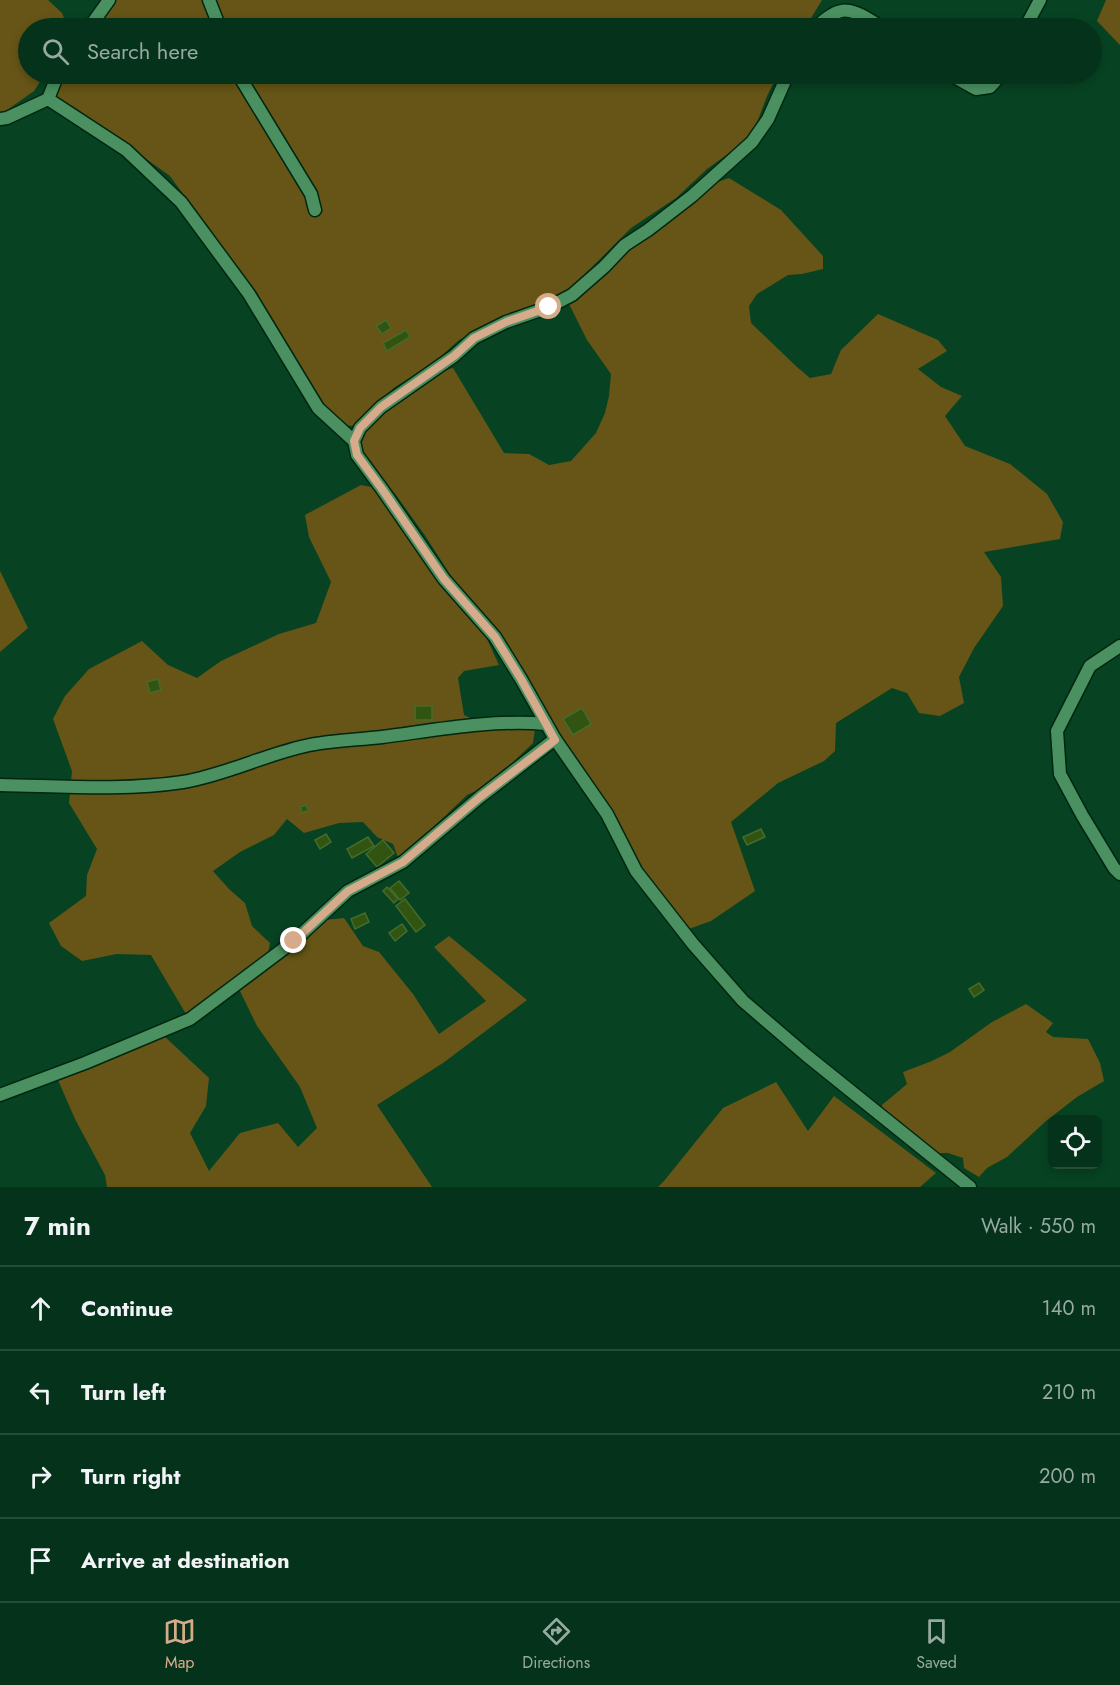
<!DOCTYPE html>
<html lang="en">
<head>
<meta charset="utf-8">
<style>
  :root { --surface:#05321a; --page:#133e27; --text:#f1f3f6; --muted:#97aaa2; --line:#264d39; --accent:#d6ab8b }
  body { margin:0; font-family:Jost,sans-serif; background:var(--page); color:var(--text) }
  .controls { position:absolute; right:18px; bottom:18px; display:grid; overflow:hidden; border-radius:9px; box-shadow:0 3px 9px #0003 }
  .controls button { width:54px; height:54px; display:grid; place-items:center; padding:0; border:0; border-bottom:2px solid var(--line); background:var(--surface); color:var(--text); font:30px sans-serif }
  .stop { position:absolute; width:18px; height:18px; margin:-14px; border:4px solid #d6ab8b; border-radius:50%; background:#fff }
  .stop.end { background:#d6ab8b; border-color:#fff; box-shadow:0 2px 6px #0008 }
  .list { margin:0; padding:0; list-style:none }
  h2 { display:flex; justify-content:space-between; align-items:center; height:78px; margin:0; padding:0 24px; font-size:26px }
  h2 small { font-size:20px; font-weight:400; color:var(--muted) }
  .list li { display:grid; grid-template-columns:39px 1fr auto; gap:18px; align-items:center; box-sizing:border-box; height:84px; padding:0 24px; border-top:2px solid var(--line) }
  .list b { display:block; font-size:22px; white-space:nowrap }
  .list em { font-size:20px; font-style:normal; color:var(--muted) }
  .icon { flex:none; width:33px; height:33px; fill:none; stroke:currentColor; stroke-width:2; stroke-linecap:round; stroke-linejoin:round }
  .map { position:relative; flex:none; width:1120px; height:1187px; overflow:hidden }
  .search { position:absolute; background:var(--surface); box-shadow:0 3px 9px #0003; left:18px; right:18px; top:18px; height:66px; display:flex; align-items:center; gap:15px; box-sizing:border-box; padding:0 21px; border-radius:33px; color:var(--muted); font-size:22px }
  .sheet { height:414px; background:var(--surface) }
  nav { display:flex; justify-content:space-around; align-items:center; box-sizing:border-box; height:84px; border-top:2px solid var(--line); background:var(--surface); font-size:16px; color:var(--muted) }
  nav a { display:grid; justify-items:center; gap:3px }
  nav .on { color:var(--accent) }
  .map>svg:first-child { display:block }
  .green { fill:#665516 }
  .building { fill:#315411; stroke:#476b2a; stroke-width:1.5 }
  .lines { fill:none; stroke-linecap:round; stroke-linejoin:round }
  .minor-casing { stroke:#002710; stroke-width:15 }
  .minor { stroke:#4a9061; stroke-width:12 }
  .route { stroke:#d6ab8b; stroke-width:8 }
</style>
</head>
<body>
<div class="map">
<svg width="1120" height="1187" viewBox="0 0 1120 1187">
  <rect width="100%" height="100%" fill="#074322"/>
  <!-- green -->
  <g class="green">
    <path d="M0,0H48L62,13L68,28H28V74H45L34,91L0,115Z"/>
    <path d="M113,0H822L805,28H92Z"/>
    <path d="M1106,0H1120V45L1097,21Z"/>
    <path d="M64,74H778L767,96L755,128L743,143L707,169L676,198L631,228L568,291L491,324L459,340L431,365L395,387L366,412L354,426L341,425L328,411L289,349L259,297L232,263L170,176L74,107L54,97Z"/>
    <path d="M729,178L781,210L823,256V269L802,274L788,275L757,294L749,306L751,323L797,367L810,378L831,374L841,350L878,314L938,340L947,351L918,369L941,387L962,396L945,416L965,446L1010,464L1047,494L1063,522L1060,539L984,552L1001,577L1003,606L974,648L959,677L964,703L940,716L919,713L907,693L892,688L836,723L835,751L824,761L778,783L731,822L755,891L711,921L686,930L670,905L637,867L633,851L618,822L586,777L464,596L424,534L396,495L366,459L359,442L365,429L387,407L432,374L453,368L504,453L529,454L549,465L571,461L596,433L605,413L609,396L611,374L587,340L569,304L616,261L628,247L712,184Z"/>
    <path d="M361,485L376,488L459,604L487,639L499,665L464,671L458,678L464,715L492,729L535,728L533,743L489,785L467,795L399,860L393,844L377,837L363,822L339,823L304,833L287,819L274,835L240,852L213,871L229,889L245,903L252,926L270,943L268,954L186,1014L151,955L117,954L82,961L61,946L49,923L86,896L87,875L97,849L69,803L72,771L53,719L65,696L89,669L142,641L168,665L197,678L221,661L279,634L316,623L331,582L309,537L305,515Z"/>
    <path d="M0,571L28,628L0,652Z"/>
    <path d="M344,918L363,946L379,952L413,994L439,1034L486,1001L434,947L449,936L527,1000L443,1063L377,1105L432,1187H107L105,1175L75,1119L58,1080L163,1035L209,1078L206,1106L190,1133L209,1171L240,1133L278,1123L298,1147L317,1128L300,1087L257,1026L238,987L325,920Z"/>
    <path d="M1026,1004L1053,1023L1046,1032L1053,1037L1088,1039L1100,1063L1104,1081L1077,1097L1046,1121L1007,1157L987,1168L979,1177L964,1168L963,1158L948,1153H933L882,1111V1105L907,1084L903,1072L932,1061L950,1052L992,1022Z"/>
    <path d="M776,1082L808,1131L834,1096L936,1173L920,1187H658L664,1181L723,1108Z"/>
  </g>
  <!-- building -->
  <g class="building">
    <path d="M386,320L391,328L382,334L376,326Z"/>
    <path d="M406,330L410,337L387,351L383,343Z"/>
    <path d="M158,679L161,690L150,693L147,682Z"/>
    <rect x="415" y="706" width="17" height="14"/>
    <path d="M582,708L591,724L573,735L563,719Z"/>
    <path d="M306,805L309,810L302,813L300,807Z"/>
    <path d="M761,829L765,837L747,845L743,837Z"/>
    <path d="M326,834L331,842L320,849L315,840Z"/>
    <path d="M368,837L374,846L352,858L347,849Z"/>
    <path d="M383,840L394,853L377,867L366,854Z"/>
    <path d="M399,881L409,893L400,900L390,888Z"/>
    <path d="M387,887L398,899L394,903L383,891Z"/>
    <path d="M405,899L425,925L416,932L396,906Z"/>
    <path d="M365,913L369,922L355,929L351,919Z"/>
    <path d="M402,924L407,931L395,941L389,933Z"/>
    <path d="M979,983L984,990L974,997L969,989Z"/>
  </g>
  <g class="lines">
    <!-- minor casing -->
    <g class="minor-casing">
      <g id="minor">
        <path d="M209,0L220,28"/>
        <path d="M89,28L109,0"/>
        <path d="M815,28C844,1 852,9 883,28"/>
        <path d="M1025,28L1040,0"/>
        <path d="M238,74L311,194L315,210"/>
        <path d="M788,74L768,119L752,142L692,196L648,230L625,245L604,267L572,295L549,307L506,322L474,338L454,356L381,407L360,428L354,441L357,455L382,489L444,579L495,637L521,679L555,739L607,814L636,871L693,944L743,1001L806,1055L970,1187"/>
        <path d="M949,74L976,89L990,87L1002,74"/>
        <path d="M48,99L126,150L181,202L249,294L318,408L354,441"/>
        <path d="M0,119L7,118L48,99L58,74"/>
        <path d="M1120,646L1090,666L1057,731L1060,774L1082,815L1114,868L1120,874"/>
        <path d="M0,785C60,786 123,791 183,782C225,775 264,755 305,746C330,740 357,740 382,737C436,730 492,719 546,724"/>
        <path d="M0,1095L85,1063L190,1019L294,941L348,891L403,862L480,797L555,739"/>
      </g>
    </g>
    <!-- minor -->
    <use href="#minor" class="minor"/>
  </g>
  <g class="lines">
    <!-- route -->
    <path class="route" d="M294,941L348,891L403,862L480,797L555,740L521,679L495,637L444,579L382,489L357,455L354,441L360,428L381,407L454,356L474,338L506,322L549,307"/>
  </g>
</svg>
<div class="controls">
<button><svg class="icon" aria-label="locate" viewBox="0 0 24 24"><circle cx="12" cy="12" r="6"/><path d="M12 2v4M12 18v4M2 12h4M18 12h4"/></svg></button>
</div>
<div class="stop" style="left:549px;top:307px"></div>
<div class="stop end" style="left:294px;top:941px"></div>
<div class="search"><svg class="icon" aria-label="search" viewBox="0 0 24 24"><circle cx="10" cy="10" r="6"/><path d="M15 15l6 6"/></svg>Search here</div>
</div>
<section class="sheet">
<h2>7 min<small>Walk · 550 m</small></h2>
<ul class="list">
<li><svg class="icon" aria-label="ahead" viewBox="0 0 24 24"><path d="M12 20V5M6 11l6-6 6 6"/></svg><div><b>Continue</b></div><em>140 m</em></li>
<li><svg class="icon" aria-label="left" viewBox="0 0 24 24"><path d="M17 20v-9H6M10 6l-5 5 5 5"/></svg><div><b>Turn left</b></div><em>210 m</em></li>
<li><svg class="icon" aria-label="right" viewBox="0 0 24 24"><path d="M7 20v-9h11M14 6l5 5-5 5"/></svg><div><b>Turn right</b></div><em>200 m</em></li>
<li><svg class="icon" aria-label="arrive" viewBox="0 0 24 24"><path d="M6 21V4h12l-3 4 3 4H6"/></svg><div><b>Arrive at destination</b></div></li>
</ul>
</section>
<nav>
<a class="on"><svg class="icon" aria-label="map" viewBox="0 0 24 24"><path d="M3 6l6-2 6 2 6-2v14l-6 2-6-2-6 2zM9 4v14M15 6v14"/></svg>Map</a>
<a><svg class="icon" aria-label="directions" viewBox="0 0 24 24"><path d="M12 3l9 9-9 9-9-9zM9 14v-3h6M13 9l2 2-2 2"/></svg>Directions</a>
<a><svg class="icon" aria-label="saved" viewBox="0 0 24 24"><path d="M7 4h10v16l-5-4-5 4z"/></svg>Saved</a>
</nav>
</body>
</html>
